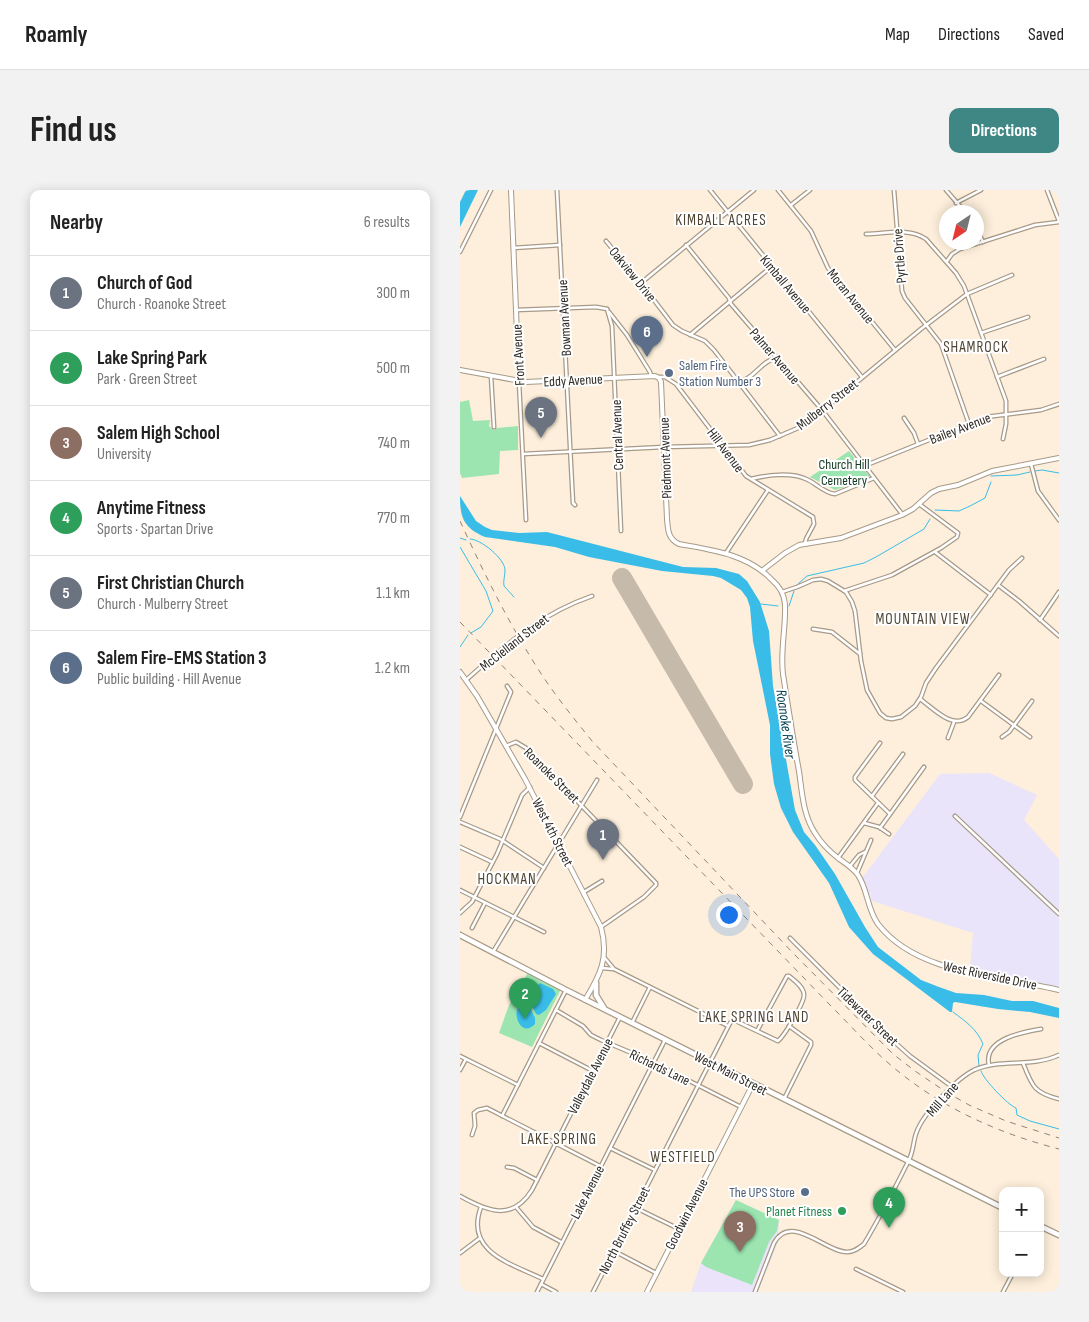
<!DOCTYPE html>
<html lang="en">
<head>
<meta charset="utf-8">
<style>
  :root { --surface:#fff; --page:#f2f2f2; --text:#222; --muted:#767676; --line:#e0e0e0; --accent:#3f8785 }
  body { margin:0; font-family:"Sofia Sans Condensed",sans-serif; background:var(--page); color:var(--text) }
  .controls { position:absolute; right:15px; bottom:15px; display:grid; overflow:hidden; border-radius:10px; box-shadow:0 2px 12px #0003 }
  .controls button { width:45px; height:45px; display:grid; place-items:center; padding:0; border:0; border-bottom:1px solid var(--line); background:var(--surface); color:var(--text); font:25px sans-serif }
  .compass { position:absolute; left:479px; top:15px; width:45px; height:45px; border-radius:50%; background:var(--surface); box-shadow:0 2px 12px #0003; rotate:215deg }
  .you { position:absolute; left:268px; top:724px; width:18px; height:18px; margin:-12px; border:4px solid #fff; border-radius:50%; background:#1a73e8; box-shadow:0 0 0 8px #1a73e833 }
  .badge { display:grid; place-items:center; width:32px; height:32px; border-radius:50%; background:var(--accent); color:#fff; font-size:16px; font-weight:700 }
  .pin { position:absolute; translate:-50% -41px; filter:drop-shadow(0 1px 2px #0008) }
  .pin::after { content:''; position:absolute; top:26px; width:18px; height:15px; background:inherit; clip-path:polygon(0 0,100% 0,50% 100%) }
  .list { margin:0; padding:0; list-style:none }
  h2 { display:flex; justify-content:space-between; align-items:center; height:65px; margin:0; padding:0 20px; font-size:21px }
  h2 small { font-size:16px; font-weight:400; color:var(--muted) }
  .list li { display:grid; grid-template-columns:32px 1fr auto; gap:15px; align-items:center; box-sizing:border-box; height:75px; padding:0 20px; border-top:1px solid var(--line) }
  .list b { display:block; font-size:19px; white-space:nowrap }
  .list p { margin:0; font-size:16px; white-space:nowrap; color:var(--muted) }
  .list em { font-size:16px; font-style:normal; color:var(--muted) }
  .map { position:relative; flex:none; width:599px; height:1102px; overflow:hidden; border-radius:10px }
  header { display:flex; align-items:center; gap:30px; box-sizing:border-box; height:70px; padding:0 25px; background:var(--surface); border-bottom:1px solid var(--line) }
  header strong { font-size:24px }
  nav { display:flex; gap:28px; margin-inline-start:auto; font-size:18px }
  .intro { display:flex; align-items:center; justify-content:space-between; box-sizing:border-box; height:120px; padding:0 30px }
  h1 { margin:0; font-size:35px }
  .button { padding:12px 22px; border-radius:10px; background:var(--accent); color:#fff; font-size:18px; font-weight:700 }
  main { display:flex; gap:30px; padding:0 30px }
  aside { flex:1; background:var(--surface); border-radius:10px; box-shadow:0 2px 12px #0003 }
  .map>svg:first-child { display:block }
  .industrial { fill:#e9e4fa }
  .education { fill:#eae3f9 }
  .green { fill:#9ce5b1 }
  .water { fill:#39bde8 }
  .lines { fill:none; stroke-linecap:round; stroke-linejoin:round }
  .stream { stroke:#39bde8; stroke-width:1 }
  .runway { stroke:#c6baaa; stroke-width:20 }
  .street-casing { stroke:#a79a88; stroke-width:5 }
  .secondary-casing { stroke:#a79a88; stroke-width:6 }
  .primary-casing { stroke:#a79a88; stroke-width:7 }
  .street { stroke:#fff; stroke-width:2.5 }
  .secondary { stroke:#fff; stroke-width:4 }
  .primary { stroke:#fff; stroke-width:4.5 }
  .rail { stroke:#8e8578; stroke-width:1; stroke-dasharray:6 6; stroke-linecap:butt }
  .service-dot { fill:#5c6f8a; stroke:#fff; stroke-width:2 }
  .leisure-dot { fill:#2e9e5b; stroke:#fff; stroke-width:2 }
  .labels { text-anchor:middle; stroke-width:4; stroke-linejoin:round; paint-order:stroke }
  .street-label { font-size:14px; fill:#2e2922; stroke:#fff }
  .service-label { font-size:14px; fill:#4e5e75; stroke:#fff; text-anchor:start }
  .park-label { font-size:14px; fill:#143a22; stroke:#fff }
  .leisure-label { font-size:14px; fill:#27864d; stroke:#fff; text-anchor:end }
  .neighbourhood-label { font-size:15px; letter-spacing:1px; fill:#4f4433; stroke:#fff }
  .water-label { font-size:15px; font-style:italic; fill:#033e50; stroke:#fff }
</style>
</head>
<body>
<header>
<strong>Roamly</strong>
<nav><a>Map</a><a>Directions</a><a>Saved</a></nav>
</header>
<div class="intro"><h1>Find us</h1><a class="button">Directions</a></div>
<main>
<aside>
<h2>Nearby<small>6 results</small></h2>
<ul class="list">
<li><span class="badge" style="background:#6b7280">1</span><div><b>Church of God</b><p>Church · Roanoke Street</p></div><em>300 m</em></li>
<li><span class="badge" style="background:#2e9e5b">2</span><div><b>Lake Spring Park</b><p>Park · Green Street</p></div><em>500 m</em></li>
<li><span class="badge" style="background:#8d6e63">3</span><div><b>Salem High School</b><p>University</p></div><em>740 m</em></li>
<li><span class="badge" style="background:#2e9e5b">4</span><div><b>Anytime Fitness</b><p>Sports · Spartan Drive</p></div><em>770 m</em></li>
<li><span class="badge" style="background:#6b7280">5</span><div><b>First Christian Church</b><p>Church · Mulberry Street</p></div><em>1.1 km</em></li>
<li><span class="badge" style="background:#5c6f8a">6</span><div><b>Salem Fire-EMS Station 3</b><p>Public building · Hill Avenue</p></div><em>1.2 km</em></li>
</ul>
</aside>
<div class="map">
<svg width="599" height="1102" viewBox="0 0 599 1102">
  <rect width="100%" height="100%" fill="#fdefdb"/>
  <!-- industrial -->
  <path class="industrial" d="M529,583L577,605L564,630L599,669V797L510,779L513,743L412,711L403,687L480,584Z"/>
  <!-- education -->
  <path class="education" d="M276,1010L319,1030L318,1052L298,1102H231L241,1073Z"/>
  <!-- green -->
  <g class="green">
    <path d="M9,210L13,231L30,230L29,236L34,240L37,238L58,236V260L40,261L39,284L2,288L0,283V212Z"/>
    <path d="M389,261L410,287L409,289L375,300L350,287Z"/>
    <path d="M68,782L101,799L72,857L39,843L49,815L59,800Z"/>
    <path d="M276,1010L319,1030L317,1041L309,1052L292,1095L246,1077L241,1073Z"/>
  </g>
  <!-- water -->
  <g class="water">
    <path d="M6,0H18L0,37V12Z"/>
    <path d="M0,306L16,331L25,337L32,340L59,343L87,342L223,377L256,378L279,384L287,391L300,412L309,441L313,496L335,620L344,642L355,655L375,684L405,737L418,757L461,790L479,797L496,803L524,805L552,811H573L599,818V828L570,822L538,819L495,812L493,813L492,822H490L413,764L389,737L369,693L333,642L321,618L314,594L310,564V535L293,451L290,417L287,408L281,400L261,388L253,386L202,381L129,367L95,357L25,347C4,338 0,328 0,306Z"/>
    <path d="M80,793L93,799L96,804L86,820L79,825L76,824L70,811L78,795Z"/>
    <path d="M63,816L70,818L75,828V834C64,846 54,831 57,819Z"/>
  </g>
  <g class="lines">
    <!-- stream -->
    <g class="stream">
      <path d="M575,281L582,280L599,283"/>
      <path d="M531,286L557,285L570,282"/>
      <path d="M475,320L499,321L510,316L525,308L531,292"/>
      <path d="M0,348L6,350"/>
      <path d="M10,349C21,349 45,369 45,380C45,386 43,391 44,396L54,407"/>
      <path d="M0,357L26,401L33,421L21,437L11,443"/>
      <path d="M338,394L347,386L404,373L416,367L464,339L470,329"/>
      <path d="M301,414L318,416"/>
      <path d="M329,416L334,401"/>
      <path d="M0,457L8,445"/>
      <path d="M493,822C505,831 517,839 523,854L518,865L519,876"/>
      <path d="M521,881C523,889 548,915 556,918L557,925L570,931L599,939"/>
    </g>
    <!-- runway -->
    <path class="runway" d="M162,388L283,594"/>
    <!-- street casing -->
    <g class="street-casing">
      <g id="street">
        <path d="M97,0L111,275L113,313L115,315"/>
        <path d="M250,0L402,187"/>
        <path d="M318,0L351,41L368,78L435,160"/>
        <path d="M434,0L442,101L445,108L481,154L509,234"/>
        <path d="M486,0L505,22"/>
        <path d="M587,0L599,31"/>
        <path d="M496,13L521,0"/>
        <path d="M331,15L350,0"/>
        <path d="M516,37L523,52"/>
        <path d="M406,44C425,44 449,37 466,49L496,83L504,96L546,211V234L543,249"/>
        <path d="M146,51L181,93L213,135L222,141L245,151L254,160L320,246"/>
        <path d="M226,55L269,108L271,114L362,220L442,324"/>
        <path d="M53,58L100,55"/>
        <path d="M0,62L31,0"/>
        <path d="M487,71L492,64L500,59L575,35L599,32"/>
        <path d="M181,93L294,0"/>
        <path d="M147,119L152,136L161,341"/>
        <path d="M56,120L136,117L147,119"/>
        <path d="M149,122L167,145L190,182L191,186"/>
        <path d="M521,143L568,127"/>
        <path d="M230,145L311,77"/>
        <path d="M31,186L34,237"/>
        <path d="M199,187H205L216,194L286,286L353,327L354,334L346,349L345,353"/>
        <path d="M537,187L584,169"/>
        <path d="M59,192L66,330"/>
        <path d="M279,192C294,189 301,171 316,168"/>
        <path d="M444,228L454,243L458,254"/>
        <path d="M63,264L204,257L289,255L310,250L345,235L461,139L507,104L552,85"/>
        <path d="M571,274L578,301L599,330"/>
        <path d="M404,276L526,227L581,220L599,214"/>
        <path d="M291,289C307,285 331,282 346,289C356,293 364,303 375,304L414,288"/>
        <path d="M475,362L531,405"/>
        <path d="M266,363L308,300"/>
        <path d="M538,395L559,411L599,446"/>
        <path d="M384,401L432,385L481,358L497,347L498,343L459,314"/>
        <path d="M322,402L337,397L353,390L361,389L368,391L386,402L392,412L395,421L401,471L407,500L420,523L426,528L432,529L441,527L455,516L461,507L466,493L476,478L549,380L562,368"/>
        <path d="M580,430L599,402"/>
        <path d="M353,439L372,442L400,464"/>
        <path d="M6,490C47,454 80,424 132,406"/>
        <path d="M460,509C473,518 492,540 508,527L539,485"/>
        <path d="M521,511L570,547"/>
        <path d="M542,547L549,542L572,511"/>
        <path d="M488,548L494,532"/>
        <path d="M420,553L395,587V590L430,624"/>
        <path d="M46,556L56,552L66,558L196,693V695L184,707L141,737"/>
        <path d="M412,606L443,564"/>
        <path d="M495,626L599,724"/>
        <path d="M0,627L51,502L47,496"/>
        <path d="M0,632L40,649L84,678"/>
        <path d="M404,633L419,637L429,644"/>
        <path d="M420,638L464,577"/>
        <path d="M0,657L32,672"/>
        <path d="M378,668L418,613"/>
        <path d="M390,676L399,665L405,662"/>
        <path d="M397,683L411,650"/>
        <path d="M0,700L84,742"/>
        <path d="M124,702L142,691"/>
        <path d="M0,723L12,712L37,664L62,605L70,597"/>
        <path d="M12,738L25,713"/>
        <path d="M330,748L430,848L450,866L491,896"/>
        <path d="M33,762L137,590"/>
        <path d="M144,767L154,779L268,836"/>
        <path d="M142,778L153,779"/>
        <path d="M96,820L123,836L131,845L141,850L186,869L281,917"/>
        <path d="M172,833L190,797"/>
        <path d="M79,853L133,881"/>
        <path d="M0,866L58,895"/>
        <path d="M563,873C572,896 574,903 599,909"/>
        <path d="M529,875C523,849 563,842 581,839"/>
        <path d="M0,880L6,869"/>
        <path d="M324,909L351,855V852L329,836"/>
        <path d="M42,926L106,800"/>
        <path d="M12,945L15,936L14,923L18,920L27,918L140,976"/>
        <path d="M150,958L195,980"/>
        <path d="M47,977L54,978L77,990"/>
        <path d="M0,1006C27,1021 52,1032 72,1000L160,827"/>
        <path d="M21,1017C4,1062 52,1074 83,1089"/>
        <path d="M56,1017L73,1037L101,1052"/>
        <path d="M176,1018L219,1039"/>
        <path d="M154,1061L196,1083"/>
        <path d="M0,1063L20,1048"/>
        <path d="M396,1079L443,1102"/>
        <path d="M81,1094L96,1102"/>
        <path d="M77,1102L205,850"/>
        <path d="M133,1102L270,833L272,831H276L297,841L327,786H329C334,790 344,797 344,805C344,813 325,845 318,851L297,841"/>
        <path d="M295,1102L314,1053C331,1022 365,1062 387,1062C394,1062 399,1058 404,1054C420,1027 435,998 449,970C454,960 453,950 457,941C464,923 496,889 514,880C541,868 571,878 599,865"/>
        <path d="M543,1102L553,1083"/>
      </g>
    </g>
    <!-- secondary casing -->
    <g class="secondary-casing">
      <g id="secondary">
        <path d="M51,0L59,192"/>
        <path d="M0,180L66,192L195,186L199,188L201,192L207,329C208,340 208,349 219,354C252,360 287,364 311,389C319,396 324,403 325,415C326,438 320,461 323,484C328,516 333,549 339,581C342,602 343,625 355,643C361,653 369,661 378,668C385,673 393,678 398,685C408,700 407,719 418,734C457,785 542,786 599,800"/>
        <path d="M303,380L325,363L339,355L381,348L442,325L453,319L471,303L479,299L498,295L532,281L599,268"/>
        <path d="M0,482L17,506L65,589L141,737C149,767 141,784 125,810"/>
        <path d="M187,1102L293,894"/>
      </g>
    </g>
    <!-- primary casing -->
    <g class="primary-casing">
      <g id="primary">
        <path d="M0,745L106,800L543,1018"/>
        <path d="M136,793V805L144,818"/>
        <path d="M580,1036L599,1045"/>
      </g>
    </g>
    <!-- street -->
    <use href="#street" class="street"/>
    <!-- secondary -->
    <use href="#secondary" class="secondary"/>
    <!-- primary -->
    <use href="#primary" class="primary"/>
    <!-- rail -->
    <g class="rail">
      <path d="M0,331C22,379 45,426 73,471C90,499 111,525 132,551L334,764L433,864L455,881L486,902L509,915L546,931L599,948"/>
      <path d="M0,432L371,816C393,838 414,862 439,882C486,920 541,944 599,959"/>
    </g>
  </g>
  <!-- markers -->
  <g class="service-dot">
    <circle cx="209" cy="183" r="5"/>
    <circle cx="345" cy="1002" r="5"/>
  </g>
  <circle class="leisure-dot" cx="382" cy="1021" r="5"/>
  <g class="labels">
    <!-- street labels -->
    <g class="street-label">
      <text transform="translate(439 66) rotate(-94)" y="5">Pyrtle Drive</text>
      <text transform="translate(173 84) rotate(51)" y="5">Oakview Drive</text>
      <text transform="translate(326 94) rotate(50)" y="5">Kimball Avenue</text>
      <text transform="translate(391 106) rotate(51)" y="5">Moran Avenue</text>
      <text transform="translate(104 128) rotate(-93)" y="5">Bowman Avenue</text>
      <text transform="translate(58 165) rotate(-93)" y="5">Front Avenue</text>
      <text transform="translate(315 166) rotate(49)" y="5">Palmer Avenue</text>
      <text transform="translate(113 190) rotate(-3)" y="5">Eddy Avenue</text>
      <text transform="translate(367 214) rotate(-38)" y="5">Mulberry Street</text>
      <text transform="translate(500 238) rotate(-21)" y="5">Bailey Avenue</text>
      <text transform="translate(157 245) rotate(-92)" y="5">Central Avenue</text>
      <text transform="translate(266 260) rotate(53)" y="5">Hill Avenue</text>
      <text transform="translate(205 268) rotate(-92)" y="5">Piedmont Avenue</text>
      <text transform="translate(54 452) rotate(-38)" y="5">McClelland Street</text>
      <text transform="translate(92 585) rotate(45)" y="5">Roanoke Street</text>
      <text transform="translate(93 642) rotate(63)" y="5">West 4th Street</text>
      <text transform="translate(530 785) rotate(12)" y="5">West Riverside Drive</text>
      <text transform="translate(408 826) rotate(44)" y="5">Tidewater Street</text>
      <text transform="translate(200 877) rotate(26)" y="5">Richards Lane</text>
      <text transform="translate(271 883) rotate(27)" y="5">West Main Street</text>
      <text transform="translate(130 886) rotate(-63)" y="5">Valleydale Avenue</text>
      <text transform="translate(482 909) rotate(-49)" y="5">Mill Lane</text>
      <text transform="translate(127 1002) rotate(-63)" y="5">Lake Avenue</text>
      <text transform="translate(226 1024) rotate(-63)" y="5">Goodwin Avenue</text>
      <text transform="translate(164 1040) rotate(-63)" y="5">North Bruffey Street</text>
    </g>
    <!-- service labels -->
    <g class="service-label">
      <text x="219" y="180">Salem Fire<tspan x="219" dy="16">Station Number 3</tspan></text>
      <text x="335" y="1007" text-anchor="end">The UPS Store</text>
    </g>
    <!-- park labels -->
    <g class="park-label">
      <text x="384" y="279">Church Hill<tspan x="384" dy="16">Cemetery</tspan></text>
    </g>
    <!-- leisure labels -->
    <g class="leisure-label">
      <text x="372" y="1026">Planet Fitness</text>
    </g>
    <!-- neighbourhood labels -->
    <g class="neighbourhood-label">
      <text x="261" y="35">KIMBALL ACRES</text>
      <text x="516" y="162">SHAMROCK</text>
      <text x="463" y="434">MOUNTAIN VIEW</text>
      <text x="47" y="694">HOCKMAN</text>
      <text x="294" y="832">LAKE SPRING LAND</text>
      <text x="99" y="954">LAKE SPRING</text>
      <text x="223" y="972">WESTFIELD</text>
    </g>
    <!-- water labels -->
    <g class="water-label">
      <text transform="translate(326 534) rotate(82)" y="5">Roanoke River</text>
    </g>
  </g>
</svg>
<div class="controls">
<button>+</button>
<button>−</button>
</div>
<svg class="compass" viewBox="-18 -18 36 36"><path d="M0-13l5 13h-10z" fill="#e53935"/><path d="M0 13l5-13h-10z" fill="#767676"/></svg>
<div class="you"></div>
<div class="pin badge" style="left:143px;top:670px;background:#6b7280">1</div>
<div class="pin badge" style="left:65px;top:829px;background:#2e9e5b">2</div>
<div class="pin badge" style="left:280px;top:1062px;background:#8d6e63">3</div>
<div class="pin badge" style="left:429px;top:1038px;background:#2e9e5b">4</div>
<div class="pin badge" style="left:81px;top:248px;background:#6b7280">5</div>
<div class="pin badge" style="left:187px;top:167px;background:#5c6f8a">6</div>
</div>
</main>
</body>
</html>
